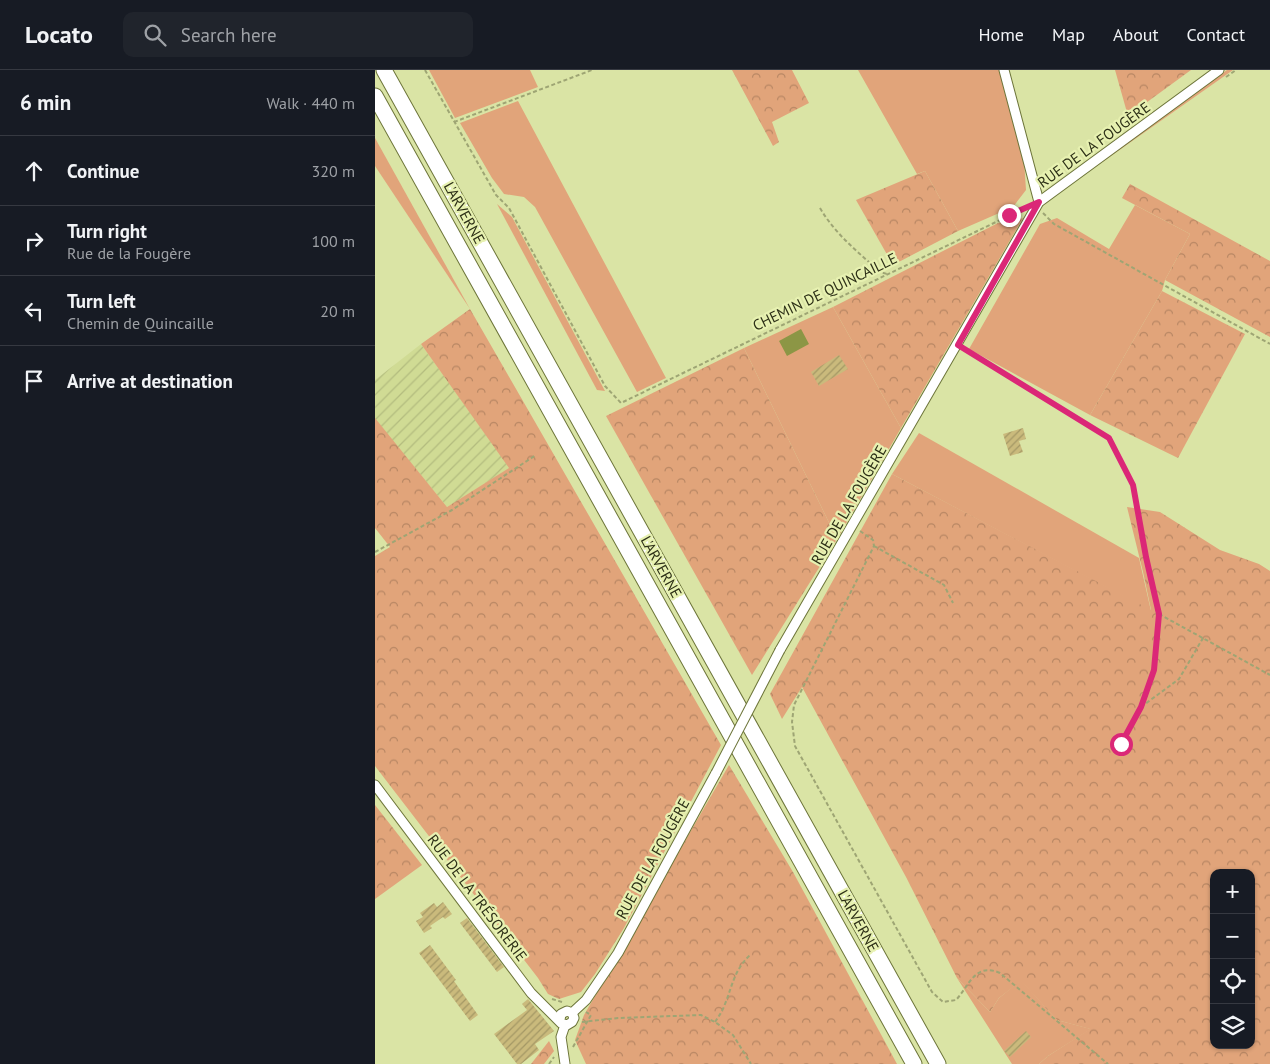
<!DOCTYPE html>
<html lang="en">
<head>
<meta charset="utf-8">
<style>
  :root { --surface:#171b24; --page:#20242c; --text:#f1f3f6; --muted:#9ea1a6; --line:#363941 }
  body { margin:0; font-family:"PT Sans",sans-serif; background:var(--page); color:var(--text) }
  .controls { position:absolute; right:15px; bottom:15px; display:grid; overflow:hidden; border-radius:10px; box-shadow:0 1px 4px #0004 }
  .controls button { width:45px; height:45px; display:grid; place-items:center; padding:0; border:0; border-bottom:1px solid var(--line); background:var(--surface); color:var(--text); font:25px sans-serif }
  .stop { position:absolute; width:15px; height:15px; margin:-11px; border:4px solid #db2777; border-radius:50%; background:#fff }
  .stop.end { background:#db2777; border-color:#fff; box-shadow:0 1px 5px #0008 }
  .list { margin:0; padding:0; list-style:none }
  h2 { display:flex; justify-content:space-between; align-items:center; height:65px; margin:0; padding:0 20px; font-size:21px }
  h2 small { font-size:16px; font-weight:400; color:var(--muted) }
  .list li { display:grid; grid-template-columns:32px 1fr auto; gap:15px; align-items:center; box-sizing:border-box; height:70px; padding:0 20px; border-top:1px solid var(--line) }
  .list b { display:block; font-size:19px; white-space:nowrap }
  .list p { margin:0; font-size:16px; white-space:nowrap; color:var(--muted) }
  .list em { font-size:16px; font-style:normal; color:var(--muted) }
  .icon { flex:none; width:28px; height:28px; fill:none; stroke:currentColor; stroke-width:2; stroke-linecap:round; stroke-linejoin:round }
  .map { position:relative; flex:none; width:895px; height:994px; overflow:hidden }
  header { display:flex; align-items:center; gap:30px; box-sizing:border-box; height:70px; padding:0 25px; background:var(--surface); border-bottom:1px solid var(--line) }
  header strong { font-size:24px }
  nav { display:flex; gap:28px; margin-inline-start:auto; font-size:18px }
  .search { width:350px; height:45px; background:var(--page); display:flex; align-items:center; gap:12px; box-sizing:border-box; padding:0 18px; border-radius:10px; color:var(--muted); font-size:19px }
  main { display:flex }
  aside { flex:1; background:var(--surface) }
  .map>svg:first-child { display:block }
  .industrial { fill:url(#industrial-furrows) }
  .grass { fill:#e1a47a }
  .forest { fill:url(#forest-crowns); fill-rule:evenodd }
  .water { fill:#8c9645 }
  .building { fill:url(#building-hatch) }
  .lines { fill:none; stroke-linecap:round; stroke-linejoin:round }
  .street-casing { stroke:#6d753a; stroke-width:11 }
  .highway-casing { stroke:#6d753a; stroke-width:17 }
  .path { stroke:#9ea574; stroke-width:2; stroke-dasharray:4 2.5; stroke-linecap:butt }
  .street { stroke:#fff; stroke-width:9 }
  .highway { stroke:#fff; stroke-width:15 }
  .street-bridge-casing { stroke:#6d753a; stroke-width:11; stroke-linecap:butt }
  .street-bridge { stroke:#fff; stroke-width:9 }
  .route { stroke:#db2777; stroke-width:6 }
  .labels { text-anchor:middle; stroke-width:4.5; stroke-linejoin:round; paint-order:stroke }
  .street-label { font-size:15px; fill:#2d3017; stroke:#e7f1b1 }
</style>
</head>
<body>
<header>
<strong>Locato</strong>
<div class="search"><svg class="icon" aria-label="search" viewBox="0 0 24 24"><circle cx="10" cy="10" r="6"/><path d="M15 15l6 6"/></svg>Search here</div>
<nav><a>Home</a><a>Map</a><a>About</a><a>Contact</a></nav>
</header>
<main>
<aside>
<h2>6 min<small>Walk · 440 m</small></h2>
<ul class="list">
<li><svg class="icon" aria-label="ahead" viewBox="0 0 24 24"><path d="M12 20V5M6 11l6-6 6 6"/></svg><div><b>Continue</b></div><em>320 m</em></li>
<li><svg class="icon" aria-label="right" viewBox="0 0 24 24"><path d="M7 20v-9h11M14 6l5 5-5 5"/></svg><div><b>Turn right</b><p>Rue de la Fougère</p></div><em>100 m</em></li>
<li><svg class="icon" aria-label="left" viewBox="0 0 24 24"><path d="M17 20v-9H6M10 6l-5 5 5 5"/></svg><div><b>Turn left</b><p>Chemin de Quincaille</p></div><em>20 m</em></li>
<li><svg class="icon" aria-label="arrive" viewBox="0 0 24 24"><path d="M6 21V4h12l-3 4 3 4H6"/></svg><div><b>Arrive at destination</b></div></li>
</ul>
</aside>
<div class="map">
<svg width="895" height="994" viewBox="0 0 895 994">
  <defs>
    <pattern id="industrial-furrows" width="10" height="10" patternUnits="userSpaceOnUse" patternTransform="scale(1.25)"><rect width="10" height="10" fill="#d0db94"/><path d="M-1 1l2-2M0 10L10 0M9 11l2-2" fill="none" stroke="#b3bc7f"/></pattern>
    <pattern id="forest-crowns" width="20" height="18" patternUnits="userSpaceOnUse" patternTransform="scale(1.25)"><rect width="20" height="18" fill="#e1a47a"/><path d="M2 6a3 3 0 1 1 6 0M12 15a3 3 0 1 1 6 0" fill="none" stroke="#b78663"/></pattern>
    <pattern id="building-hatch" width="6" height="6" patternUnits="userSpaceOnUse" patternTransform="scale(1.25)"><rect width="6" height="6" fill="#caba7c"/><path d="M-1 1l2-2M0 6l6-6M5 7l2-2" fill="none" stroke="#a49865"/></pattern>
  </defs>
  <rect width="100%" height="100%" fill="#dae4a5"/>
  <!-- industrial -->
  <path class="industrial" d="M46,274L135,398L72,437L0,349V310Z"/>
  <!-- grass -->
  <g class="grass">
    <path d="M54,0H155L163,17L80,48Z"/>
    <path d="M483,0H625L649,90L651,120L638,137L583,161L550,101L542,104Z"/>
    <path d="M852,0H858L689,119L841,8Z"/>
    <path d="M143,31L291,308L262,322L160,137L149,127L129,124L117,108L85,53Z"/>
    <path d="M0,68L95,239L0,96Z"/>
    <path d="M122,134L137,147L230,321L222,320Z"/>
    <path d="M760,135L815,164L790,210L787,221L715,345L594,279L665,154L682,148L734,179Z"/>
    <path d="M458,237L526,358L462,469L369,278Z"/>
    <path d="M544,363L764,488L776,541L517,404Z"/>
    <path d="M582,908L615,942L624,928L646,910L682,950L716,959L673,986L664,994H637Z"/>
  </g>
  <!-- forest -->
  <g class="forest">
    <path d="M357,0H417L434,33L397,52L404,72L398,76Z"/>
    <path d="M740,0H816L753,46Z"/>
    <path d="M550,101L583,161L518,195L481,130Z"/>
    <path d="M755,114L895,191V267L790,210L815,164L747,128Z"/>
    <path d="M648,148L526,358L458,237L623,153Z"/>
    <path d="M787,221L870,264L803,388L715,345Z"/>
    <path d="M95,239L346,675L249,858L220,904L206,922L184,929L173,924L163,908L0,696V486L15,477L0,458V348L72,437L134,398L46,274Z"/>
    <path d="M369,278L462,469L377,605L231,346Z"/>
    <path d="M517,404L776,540L768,502L752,437L785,442L845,480L884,494L895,501V994H664L673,986L715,959L682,950L646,911L624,928L615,942L582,908L531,807L427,617L407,649L395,624ZM839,803H876V975H839Z"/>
    <path d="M354,695L418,802L522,994H211L200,970L209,945Z"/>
    <path d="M0,735L47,795L0,829Z"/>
    <path d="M174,971L179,981L169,994H156Z"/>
  </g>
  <!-- water -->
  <path class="water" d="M426,259L434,274L412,286L404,271Z"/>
  <!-- building -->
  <g class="building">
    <path d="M464,285L473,299L444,316L436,302Z"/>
    <path d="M648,358L651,369L644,371L648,382L635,386L628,364Z"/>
    <path d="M68,832L77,844L70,849L68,847L55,856L57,858L49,863L41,851L48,847L45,843L59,833L62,837Z"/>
    <path d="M92,848L129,897L122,902L85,853Z"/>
    <path d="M55,875L81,910L79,911L103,945L95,951L44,883Z"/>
    <path d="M153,929L179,961L160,974L164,980L146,994H142L119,964L152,940L147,934Z"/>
    <path d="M651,961L656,967L635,987L629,981Z"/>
  </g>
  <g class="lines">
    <!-- street casing -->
    <g class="street-casing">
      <g id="street">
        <path d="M629,0L664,132"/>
        <path d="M405,580L664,132L844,0"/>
        <path d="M0,715L156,923L186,953L192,955L197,952L199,948L197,943L192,941L186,944L185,950L186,953"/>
        <path d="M197,943L211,930L243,883L341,703"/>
        <path d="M190,955L186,967L190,994"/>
      </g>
    </g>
    <!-- highway casing -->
    <g class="highway-casing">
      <g id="highway">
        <path d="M9,0L563,994"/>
        <path d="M0,26L539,994"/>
      </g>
    </g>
    <!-- path -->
    <g class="path">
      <path d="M50,0L121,125L134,138L230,316L246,333L650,138"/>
      <path d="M851,7L861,0"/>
      <path d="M79,52L217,0"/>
      <path d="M445,138C460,164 483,182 505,202L512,204"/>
      <path d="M668,143L679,154L895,274"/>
      <path d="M589,278L734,368L758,415L771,487L784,544L779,599L766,637L746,674"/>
      <path d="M485,461L498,470L499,476L419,635L417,652L420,676L557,922L568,932L581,930C594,916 600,892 625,903L733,994"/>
      <path d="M499,476L569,515L578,533"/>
      <path d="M0,482L77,440L161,385"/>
      <path d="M784,544L895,605"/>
      <path d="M766,637L804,609L828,568"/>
      <path d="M177,929L187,932"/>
      <path d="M207,952L243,948L326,945L340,952L358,965L376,994"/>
      <path d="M340,952C344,946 348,940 350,934C358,914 359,900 376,884"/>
      <path d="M198,977L216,945L211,942"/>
      <path d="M174,994L179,987"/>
    </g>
    <!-- street -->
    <use href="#street" class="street"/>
    <!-- highway -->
    <use href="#highway" class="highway"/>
    <!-- street-bridge casing -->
    <g class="street-bridge-casing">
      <path id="street-bridge" d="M341,703L405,580"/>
    </g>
    <!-- street-bridge -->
    <use href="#street-bridge" class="street-bridge"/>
  </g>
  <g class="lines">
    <!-- route -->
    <path class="route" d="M634,145L664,132L583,275L734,368L758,415L771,487L784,544L779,600L766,637L746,674"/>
  </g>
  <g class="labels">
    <!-- street labels -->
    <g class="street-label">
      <text transform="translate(719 75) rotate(-36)" y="5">RUE DE LA FOUGÈRE</text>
      <text transform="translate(89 143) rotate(61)" y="5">L'ARVERNE</text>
      <text transform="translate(450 222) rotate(-26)" y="5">CHEMIN DE QUINCAILLE</text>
      <text transform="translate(474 435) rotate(-60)" y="5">RUE DE LA FOUGÈRE</text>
      <text transform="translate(286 497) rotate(61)" y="5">L'ARVERNE</text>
      <text transform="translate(278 789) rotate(-61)" y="5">RUE DE LA FOUGÈRE</text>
      <text transform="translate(102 828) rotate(53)" y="5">RUE DE LA TRÉSORERIE</text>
      <text transform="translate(483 851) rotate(61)" y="5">L'ARVERNE</text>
    </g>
  </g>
</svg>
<div class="controls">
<button>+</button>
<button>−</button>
<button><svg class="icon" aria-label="locate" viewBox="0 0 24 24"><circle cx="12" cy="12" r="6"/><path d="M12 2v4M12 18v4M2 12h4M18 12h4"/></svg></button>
<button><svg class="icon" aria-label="layers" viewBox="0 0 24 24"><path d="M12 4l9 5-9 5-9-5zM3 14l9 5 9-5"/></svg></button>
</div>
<div class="stop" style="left:746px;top:674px"></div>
<div class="stop end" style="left:634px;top:145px"></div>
</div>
</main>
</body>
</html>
